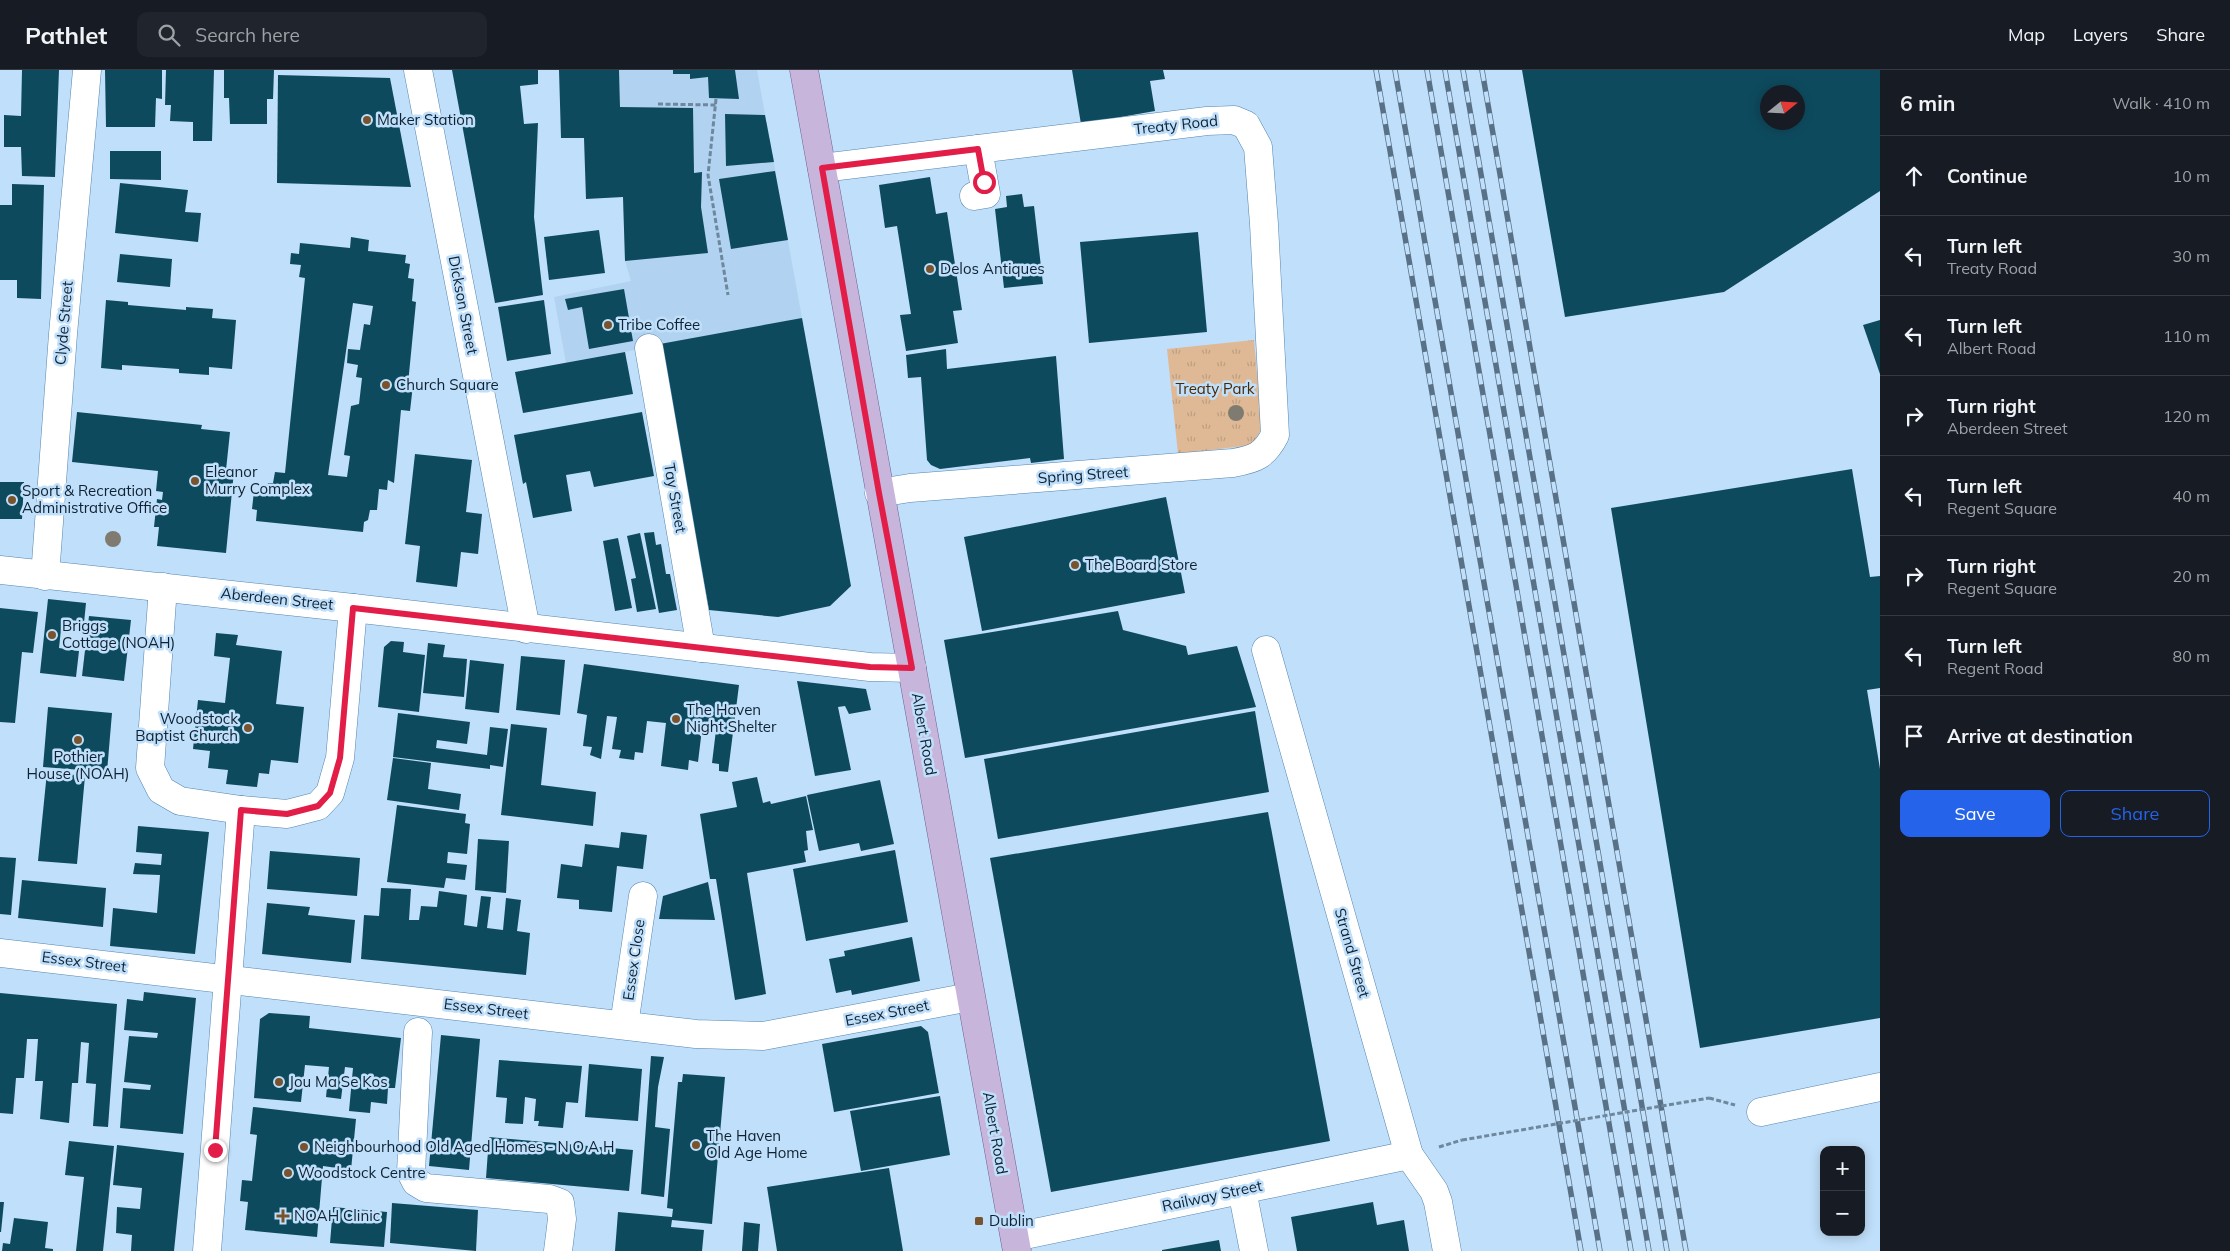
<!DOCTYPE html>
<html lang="en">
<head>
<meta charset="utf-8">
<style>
  :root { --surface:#171b24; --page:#20242c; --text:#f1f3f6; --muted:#9ea1a6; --line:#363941; --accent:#2563eb }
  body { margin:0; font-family:Mulish,sans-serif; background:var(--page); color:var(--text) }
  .controls { position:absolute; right:15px; bottom:15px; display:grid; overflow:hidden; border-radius:10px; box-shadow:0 2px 12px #0003 }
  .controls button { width:45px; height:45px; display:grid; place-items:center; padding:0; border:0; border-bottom:1px solid var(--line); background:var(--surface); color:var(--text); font:25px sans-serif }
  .compass { position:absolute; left:1760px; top:15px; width:45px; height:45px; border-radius:50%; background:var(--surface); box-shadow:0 2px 12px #0003; rotate:72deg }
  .stop { position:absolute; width:15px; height:15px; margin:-11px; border:4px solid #e11d48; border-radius:50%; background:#fff }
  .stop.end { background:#e11d48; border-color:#fff; box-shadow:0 1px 5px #0008 }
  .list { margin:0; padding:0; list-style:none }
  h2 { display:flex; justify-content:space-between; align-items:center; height:65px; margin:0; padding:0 20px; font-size:21px }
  h2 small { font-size:16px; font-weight:400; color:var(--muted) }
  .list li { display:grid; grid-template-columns:32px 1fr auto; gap:15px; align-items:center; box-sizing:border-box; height:80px; padding:0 20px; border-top:1px solid var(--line) }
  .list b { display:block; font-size:19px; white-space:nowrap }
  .list p { margin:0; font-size:16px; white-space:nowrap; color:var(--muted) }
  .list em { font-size:16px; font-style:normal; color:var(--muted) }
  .actions { display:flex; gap:10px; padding:15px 20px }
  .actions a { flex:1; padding:11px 0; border:1px solid var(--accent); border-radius:10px; text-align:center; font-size:18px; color:var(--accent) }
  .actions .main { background:var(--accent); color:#fff }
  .icon { flex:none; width:28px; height:28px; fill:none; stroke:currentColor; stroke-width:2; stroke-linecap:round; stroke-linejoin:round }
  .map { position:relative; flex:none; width:1880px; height:1181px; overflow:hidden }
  header { display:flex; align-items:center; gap:30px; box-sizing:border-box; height:70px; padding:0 25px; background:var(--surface); border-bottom:1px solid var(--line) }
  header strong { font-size:24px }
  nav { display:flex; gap:28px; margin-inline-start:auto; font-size:18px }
  .search { width:350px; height:45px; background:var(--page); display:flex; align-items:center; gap:12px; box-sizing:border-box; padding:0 18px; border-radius:10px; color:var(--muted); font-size:19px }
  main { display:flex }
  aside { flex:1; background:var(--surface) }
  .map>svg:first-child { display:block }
  .built { fill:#b1d2f0 }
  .grass { fill:url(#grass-tufts) }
  .building { fill:#0e4a5e; fill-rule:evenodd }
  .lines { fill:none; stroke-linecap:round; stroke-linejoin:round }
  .minor-casing { stroke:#5485af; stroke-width:29 }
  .major-casing { stroke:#6e6192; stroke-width:29 }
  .path { stroke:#6d879d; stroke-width:3; stroke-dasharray:5 2.5; stroke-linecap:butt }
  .minor { stroke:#fff; stroke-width:28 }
  .major { stroke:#c7b5dc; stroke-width:28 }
  .rail-casing { stroke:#597187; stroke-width:5.5 }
  .rail { stroke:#c0dffa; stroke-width:4; stroke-dasharray:11; stroke-linecap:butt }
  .path-bridge { stroke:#6d879d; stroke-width:3; stroke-dasharray:5 2.5; stroke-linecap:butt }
  .tree { fill:#7f7b70 }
  .route { stroke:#e11d48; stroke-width:6 }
  .poi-dot { fill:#78532e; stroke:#c0dffa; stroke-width:2 }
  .labels { text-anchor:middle; stroke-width:5; stroke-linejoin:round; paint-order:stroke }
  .poi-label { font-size:15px; fill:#0e2233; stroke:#c0dffa; text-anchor:start }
  .street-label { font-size:15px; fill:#0e2233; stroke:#c0dffa }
  .park-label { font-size:15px; fill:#4a2900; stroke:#c0dffa }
</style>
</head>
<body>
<header>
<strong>Pathlet</strong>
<div class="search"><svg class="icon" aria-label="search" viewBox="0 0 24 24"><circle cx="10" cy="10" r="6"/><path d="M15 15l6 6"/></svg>Search here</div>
<nav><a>Map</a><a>Layers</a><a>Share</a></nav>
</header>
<main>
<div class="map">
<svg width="1880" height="1181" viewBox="0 0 1880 1181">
  <defs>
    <pattern id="grass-tufts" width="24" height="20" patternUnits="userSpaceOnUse" patternTransform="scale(1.25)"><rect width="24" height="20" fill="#dfb995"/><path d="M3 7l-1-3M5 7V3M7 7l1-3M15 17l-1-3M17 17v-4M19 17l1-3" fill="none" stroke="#be9f81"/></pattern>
  </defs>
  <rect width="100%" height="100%" fill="#c0dffa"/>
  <!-- built -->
  <path class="built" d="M619,0H757L802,248L566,293L554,227L631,211L625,191Z"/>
  <!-- grass -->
  <path class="grass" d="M1254,270L1262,358L1252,375L1178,384L1167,279Z"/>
  <!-- building -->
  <g class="building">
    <path d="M22,0H59L55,107L22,106L21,77H4V45L21,46Z"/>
    <path d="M105,0H162V29L156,28L155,57H106Z"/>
    <path d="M166,0H214L212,71H193V52L170,51L171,35H165Z"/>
    <path d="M224,0H274L273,29H267V54H230L229,28H224Z"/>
    <path d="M452,0H538V14L520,16L524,54L538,53L534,147L543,225L495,233Z"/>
    <path d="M559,0H619L620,37L693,38L694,103L702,102L701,137L708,183L625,191L623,127L586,129L584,68H561Z"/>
    <path d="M673,0H735L739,29L709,28L708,7L690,9V4H673Z"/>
    <path d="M1072,0H1163L1165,9L1150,11L1155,41L1081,54Z"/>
    <path d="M1522,0H1880V121L1724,222L1565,247ZM1768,22H1798V52H1768Z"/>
    <path d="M278,5L390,8L411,117L277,113Z"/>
    <path d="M725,44L765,45L774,92L726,96Z"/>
    <path d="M110,81H161V110L110,109Z"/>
    <path d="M775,101L788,170L731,179L719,109Z"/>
    <path d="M930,107L936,144L947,142L962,240L953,241L958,273L906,281L900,245L911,244L897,156L885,158L879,115Z"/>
    <path d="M120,113L188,120L185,142L201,143L198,172L115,163Z"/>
    <path d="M12,114L44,115L41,229L17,228V210H0V135H12Z"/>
    <path d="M1022,124L1024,137L1034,136L1043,214L1004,218L995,139L1007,137L1006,126Z"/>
    <path d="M599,160L605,203L549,210L544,167Z"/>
    <path d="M1198,162L1207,262L1089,273L1080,172Z"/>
    <path d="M351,167L369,170L368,181L406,185L405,193L410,194L408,208L414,209L412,231L416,232L408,314L413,315L410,341L401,340L394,413L388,410L387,420L379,419L377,440H370L368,450L364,452L363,462L256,451L257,440L252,439L254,421L267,422L268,413H273L275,402L285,403L305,208L299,207L301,195L290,194L291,183L299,184L300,173L350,178ZM353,233L373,236L370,255L364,254L360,280L348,279L347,293L358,295L356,307L362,308L359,334L351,336L344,385L350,386L347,407L328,405Z"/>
    <path d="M120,184L172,189L170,217L117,212Z"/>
    <path d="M624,219L633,271L589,279L582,237L568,240L565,229Z"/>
    <path d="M106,230L128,232V235L186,240V237L213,239L212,248L236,250L232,299L209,297V305L179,303V299L122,295V300L101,298Z"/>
    <path d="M544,230L551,284L507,291L498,237Z"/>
    <path d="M802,248L851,516L830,536L778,547L709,540L660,274Z"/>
    <path d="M1880,250V304L1863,255Z"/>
    <path d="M946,279L947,299L1056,286L1064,389L1031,393L1030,388L940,399L931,395L927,390L921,307L908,308L906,285Z"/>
    <path d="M625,282L633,324L523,343L515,302Z"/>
    <path d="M77,342L202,355L201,359L230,362L226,400L234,401L226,483L157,476L159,457H154L157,429L162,430L163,422L156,421L158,401L72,392Z"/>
    <path d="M642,342L654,406L594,417L590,401L566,405L572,441L533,448L526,412L523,414L514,365Z"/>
    <path d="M415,384L472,390L466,442L482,444L478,484L461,482L457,517L416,512L420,476L405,474Z"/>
    <path d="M1852,399L1870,507L1880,506V618L1867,620L1880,699V948L1700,978L1611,438Z"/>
    <path d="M0,412H24L22,449H0Z"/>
    <path d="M1166,427L1185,523L982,561L964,467Z"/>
    <path d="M654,462L656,475L661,474L666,504H670L677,540L659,543L644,463Z"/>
    <path d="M640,463L656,539L637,542L631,509L636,508L627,466Z"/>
    <path d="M618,468L632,538L615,541L603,471Z"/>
    <path d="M48,529L86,533L84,553L62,550L59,578L79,581L76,607L40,603Z"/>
    <path d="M0,538L38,542L33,583L22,582L15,653L0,652Z"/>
    <path d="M1118,541L1123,560L1186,576L1188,585L1237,576L1256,637L965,688L944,570Z"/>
    <path d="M89,546L131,550L124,611L82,606Z"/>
    <path d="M216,563L238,565L236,575L282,581L276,634L304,637L298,693L271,690L269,704L259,703L257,717L226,714L228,700L208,698L210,681L193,679L198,630L225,633L230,588L214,586Z"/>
    <path d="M391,571L404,572L403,582L425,585L419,642L378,637L384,577Z"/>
    <path d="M428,573L445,575L443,587L467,589L464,627L423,623Z"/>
    <path d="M521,586L565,590L560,645L516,640Z"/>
    <path d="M470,590L504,594L499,643L465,639Z"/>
    <path d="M584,594L739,615L728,702L719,701V694L712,693L716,660L702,659L698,692L689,690L688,700L661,696L666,653L647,651L643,683L635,682L634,690L619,688L621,680L612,679L617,647L607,646L601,689L590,685L592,677L583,676L587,645L577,643Z"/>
    <path d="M797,611L866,619L871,640L849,644L845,636L838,637L851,700L815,706Z"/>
    <path d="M48,637L112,643L107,702L43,697Z"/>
    <path d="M1255,641L1269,722L998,769L984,689Z"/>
    <path d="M398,643L470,652L467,674L437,670L436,678L487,685L490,657L508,659L503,697L490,695V699L393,687Z"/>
    <path d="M511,654L547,658L541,715L596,722L593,756L501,745Z"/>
    <path d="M393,688L431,693L428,719L461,724L459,740L387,730Z"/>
    <path d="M47,702L85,706L77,794L38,791Z"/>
    <path d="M757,707L763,733L770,731L771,734L806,726L813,760L806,761L808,780L804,781L806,792L747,803L766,924L735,930L716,809H710L700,744L737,737L732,712Z"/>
    <path d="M880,710L894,774L861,781L859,773L819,781L807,725Z"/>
    <path d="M397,735L466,744L465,753L470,754L467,784L448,782L447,793L467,795L465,810L446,808L444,818L387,812Z"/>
    <path d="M1268,742L1330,1071L1051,1122L990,788Z"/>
    <path d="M138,756L209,762L195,884L110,876L113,838L157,843L160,805L133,804L135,793L161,795L162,784L136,782Z"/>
    <path d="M621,762L647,765L643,799L617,796L612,842L579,839V830L557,828L561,794L582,797L585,774L619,778Z"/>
    <path d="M478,769L509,771L506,823L475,820Z"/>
    <path d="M895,780L908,852L806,871L793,799Z"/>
    <path d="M270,781L360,788L357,826L267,819Z"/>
    <path d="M0,787L16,788L11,845L0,844Z"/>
    <path d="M22,810L106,818L103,857L18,848Z"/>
    <path d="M708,812L715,850L659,849L663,826Z"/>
    <path d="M381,818L411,819L409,850H419L421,836L437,837L439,821L467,825L464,855L477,857L481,826L491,827L487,858L503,860L506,828L521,830L517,861L530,863L526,905L361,889L364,845L379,846Z"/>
    <path d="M267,833L310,837L308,845L355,850L351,893L262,884Z"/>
    <path d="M912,867L920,911L852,925L851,920L836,923L829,889L845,886L844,881Z"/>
    <path d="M144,922L196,928L183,1064L120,1058L123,1018L150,1020L151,1015L124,1012L129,966L157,968L158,963L124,960L127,929L143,931Z"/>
    <path d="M0,923L117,934L108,1057L93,1056L96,1014L86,1013L89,973L81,972L78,1013H72L69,1053L40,1049L43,1011H35L38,969H27L24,1008H16L13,1044L0,1043Z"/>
    <path d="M269,943L310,946L309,958L401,968L395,1018H388L387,1034L371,1032L370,1043L349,1041L353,998L345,997L341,1029L326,1027L329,997L305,995L301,1032L254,1028L260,949Z"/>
    <path d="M921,956L928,962L939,1023L834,1042L822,974Z"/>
    <path d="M441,965L480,969L469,1100L429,1096Z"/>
    <path d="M651,986L664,987L658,1017L655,1057L670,1059L664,1127L641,1124Z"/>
    <path d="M499,990L582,996L578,1033L566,1032L563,1058L538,1056L539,1051H534L536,1029L525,1027L523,1054L505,1053L507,1028L496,1027Z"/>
    <path d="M589,994L642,999L638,1051L585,1047Z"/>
    <path d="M683,1004L725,1007L712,1154L672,1150L671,1157L704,1160L702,1181H615L618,1142L672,1147L673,1139L667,1138L678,1012H682Z"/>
    <path d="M940,1026L950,1085L861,1101L850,1041Z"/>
    <path d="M253,1037L356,1049L351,1100L323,1096L317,1167L245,1160L248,1132L240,1131L242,1110L252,1111L257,1065L250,1064Z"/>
    <path d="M489,1067L633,1080L629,1121L486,1108Z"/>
    <path d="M69,1071L114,1076L103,1181H76L84,1107L65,1105Z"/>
    <path d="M117,1075L184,1083L174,1181H131L132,1165L116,1163L117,1137L140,1139L142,1118L113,1115Z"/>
    <path d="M889,1098L903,1181H777L767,1117Z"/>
    <path d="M0,1132H4L1,1162H0Z"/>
    <path d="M1373,1132L1377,1155L1404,1150L1409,1181H1297L1291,1147Z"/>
    <path d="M392,1133L478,1140L476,1181L390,1173Z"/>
    <path d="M333,1137L387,1142L384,1177L330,1173Z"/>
    <path d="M14,1148L48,1152L45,1178L53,1179V1181H2L3,1173L10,1174Z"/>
    <path d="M744,1152L760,1154L758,1181H742Z"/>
    <path d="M1219,1170L1221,1181H1162V1180Z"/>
  </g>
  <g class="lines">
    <!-- minor casing -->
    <g class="minor-casing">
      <g id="minor">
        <path d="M418,0L526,559"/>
        <path d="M822,98L1207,51L1234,50L1246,55L1258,77L1264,154L1275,365C1264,386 1255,389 1233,393L910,418L879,423"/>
        <path d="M974,126L986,124L978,79"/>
        <path d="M649,278L701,578"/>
        <path d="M0,500L353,538L870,597L912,598"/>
        <path d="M45,506L63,264L87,0"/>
        <path d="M163,517L150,698L161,720L180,731L241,740L287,744L318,736L330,723L340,688L353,538"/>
        <path d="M1266,580L1409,1085L1434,1121L1438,1132L1447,1181"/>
        <path d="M0,883L696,964L763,966L970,927"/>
        <path d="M624,955L643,826"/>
        <path d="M418,962L411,1102L416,1112L426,1118L549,1129L560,1133L562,1149L558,1181"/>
        <path d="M1761,1042L1880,1017"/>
        <path d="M1242,1120L1254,1181"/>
        <path d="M1015,1167L1409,1085"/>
        <path d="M207,1181L241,740"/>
      </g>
    </g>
    <!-- major casing -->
    <g class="major-casing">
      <path id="major" d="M804,0L1017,1181"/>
    </g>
    <!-- path -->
    <g class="path">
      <path d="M716,29L708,105L728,225"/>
      <path d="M658,34L716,35"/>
      <path d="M1709,1028L1735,1035"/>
      <path d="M1439,1077L1462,1070"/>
    </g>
    <!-- minor -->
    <use href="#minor" class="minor"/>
    <!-- major -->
    <use href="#major" class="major"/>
    <!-- rail casing -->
    <g class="rail-casing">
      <g id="rail">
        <path d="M1376,0L1581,1181"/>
        <path d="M1395,0L1600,1181"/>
        <path d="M1427,0L1631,1181"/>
        <path d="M1445,0L1649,1181"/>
        <path d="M1463,0L1667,1181"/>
        <path d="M1482,0L1686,1181"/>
      </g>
    </g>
    <!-- rail -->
    <use href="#rail" class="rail"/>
    <!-- path-bridge -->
    <path class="path-bridge" d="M1462,1070L1709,1028"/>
  </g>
  <!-- trees -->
  <g class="tree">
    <circle cx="1236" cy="343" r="8"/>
    <circle cx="113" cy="469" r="8"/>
  </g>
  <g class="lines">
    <!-- route -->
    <path class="route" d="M215,1080L241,740L287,744L318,736L330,723L340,688L353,538L870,597L912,598L879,423L822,98L978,79L984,112"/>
  </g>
  <!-- markers -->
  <g class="poi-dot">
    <circle cx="367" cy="50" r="5"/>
    <circle cx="930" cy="199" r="5"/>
    <circle cx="608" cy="255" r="5"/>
    <circle cx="386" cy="315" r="5"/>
    <circle cx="195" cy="411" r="5"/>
    <circle cx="12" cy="430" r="5"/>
    <circle cx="1075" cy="495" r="5"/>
    <circle cx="52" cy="565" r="5"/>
    <circle cx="676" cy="649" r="5"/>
    <circle cx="248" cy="658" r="5"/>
    <circle cx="78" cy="670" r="5"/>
    <circle cx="279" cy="1012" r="5"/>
    <circle cx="696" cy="1075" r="5"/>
    <circle cx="304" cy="1077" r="5"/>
    <circle cx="288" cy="1103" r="5"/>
    <path d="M280.5 1138.5h5v5h5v5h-5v5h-5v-5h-5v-5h5z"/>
    <rect x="974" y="1146" width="10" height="10" rx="2.5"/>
  </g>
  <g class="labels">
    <!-- poi labels -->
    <g class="poi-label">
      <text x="377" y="55">Maker Station</text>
      <text x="940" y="204">Delos Antiques</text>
      <text x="618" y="260">Tribe Coffee</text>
      <text x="396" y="320">Church Square</text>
      <text x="205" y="407">Eleanor<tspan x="205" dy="17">Murry Complex</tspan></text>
      <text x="22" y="426">Sport &amp; Recreation<tspan x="22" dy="17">Administrative Office</tspan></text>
      <text x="1085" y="500">The Board Store</text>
      <text x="62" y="561">Briggs<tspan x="62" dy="17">Cottage (NOAH)</tspan></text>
      <text x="686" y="645">The Haven<tspan x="686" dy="17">Night Shelter</tspan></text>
      <text x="238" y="654" text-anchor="end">Woodstock<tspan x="238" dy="17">Baptist Church</tspan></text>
      <text x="78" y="692" text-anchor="middle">Pothier<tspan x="78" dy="17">House (NOAH)</tspan></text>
      <text x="289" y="1017">Jou Ma Se Kos</text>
      <text x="706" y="1071">The Haven<tspan x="706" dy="17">Old Age Home</tspan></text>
      <text x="314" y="1082">Neighbourhood Old Aged Homes - N O A H</text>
      <text x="298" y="1108">Woodstock Centre</text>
      <text x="294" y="1151">NOAH Clinic</text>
      <text x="989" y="1156">Dublin</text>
    </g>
    <!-- street labels -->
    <g class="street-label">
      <text transform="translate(1176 55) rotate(-6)" y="5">Treaty Road</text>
      <text transform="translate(463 235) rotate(79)" y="5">Dickson Street</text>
      <text transform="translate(64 253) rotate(-85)" y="5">Clyde Street</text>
      <text transform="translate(1083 405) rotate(-4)" y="5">Spring Street</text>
      <text transform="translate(675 428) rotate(80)" y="5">Tay Street</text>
      <text transform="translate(277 529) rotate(6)" y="5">Aberdeen Street</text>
      <text transform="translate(924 664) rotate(80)" y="5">Albert Road</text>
      <text transform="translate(1352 883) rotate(74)" y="5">Strand Street</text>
      <text transform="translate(634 890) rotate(-82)" y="5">Essex Close</text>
      <text transform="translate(84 892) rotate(7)" y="5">Essex Street</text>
      <text transform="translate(486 939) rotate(7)" y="5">Essex Street</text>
      <text transform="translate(887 943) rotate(-11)" y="5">Essex Street</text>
      <text transform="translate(995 1063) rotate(80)" y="5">Albert Road</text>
      <text transform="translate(1212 1126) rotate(-12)" y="5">Railway Street</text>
    </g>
    <!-- park labels -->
    <g class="park-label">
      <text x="1215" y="324">Treaty Park</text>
    </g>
  </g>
</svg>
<div class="controls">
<button>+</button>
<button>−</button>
</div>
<svg class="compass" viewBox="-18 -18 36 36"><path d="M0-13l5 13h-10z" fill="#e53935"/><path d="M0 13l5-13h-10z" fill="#9ea1a6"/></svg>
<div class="stop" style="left:984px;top:112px"></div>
<div class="stop end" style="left:215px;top:1080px"></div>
</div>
<aside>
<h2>6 min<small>Walk · 410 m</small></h2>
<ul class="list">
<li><svg class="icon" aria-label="ahead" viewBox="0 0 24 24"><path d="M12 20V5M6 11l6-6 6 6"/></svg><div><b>Continue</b></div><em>10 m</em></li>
<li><svg class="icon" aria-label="left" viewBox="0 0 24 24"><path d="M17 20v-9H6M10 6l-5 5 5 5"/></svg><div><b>Turn left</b><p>Treaty Road</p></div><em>30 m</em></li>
<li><svg class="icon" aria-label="left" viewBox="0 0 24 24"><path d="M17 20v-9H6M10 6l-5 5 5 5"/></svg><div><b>Turn left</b><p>Albert Road</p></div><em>110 m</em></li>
<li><svg class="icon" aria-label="right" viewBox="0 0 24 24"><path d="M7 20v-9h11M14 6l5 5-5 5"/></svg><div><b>Turn right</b><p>Aberdeen Street</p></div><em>120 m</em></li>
<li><svg class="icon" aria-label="left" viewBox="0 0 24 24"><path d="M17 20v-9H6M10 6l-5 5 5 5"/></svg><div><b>Turn left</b><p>Regent Square</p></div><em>40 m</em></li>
<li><svg class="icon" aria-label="right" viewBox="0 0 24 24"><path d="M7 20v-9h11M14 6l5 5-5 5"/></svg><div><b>Turn right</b><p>Regent Square</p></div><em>20 m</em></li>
<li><svg class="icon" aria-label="left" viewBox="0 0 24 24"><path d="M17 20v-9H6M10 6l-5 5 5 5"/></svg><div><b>Turn left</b><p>Regent Road</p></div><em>80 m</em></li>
<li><svg class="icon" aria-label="arrive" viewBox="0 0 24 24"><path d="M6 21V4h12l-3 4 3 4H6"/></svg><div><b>Arrive at destination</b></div></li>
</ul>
<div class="actions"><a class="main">Save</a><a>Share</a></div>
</aside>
</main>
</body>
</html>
